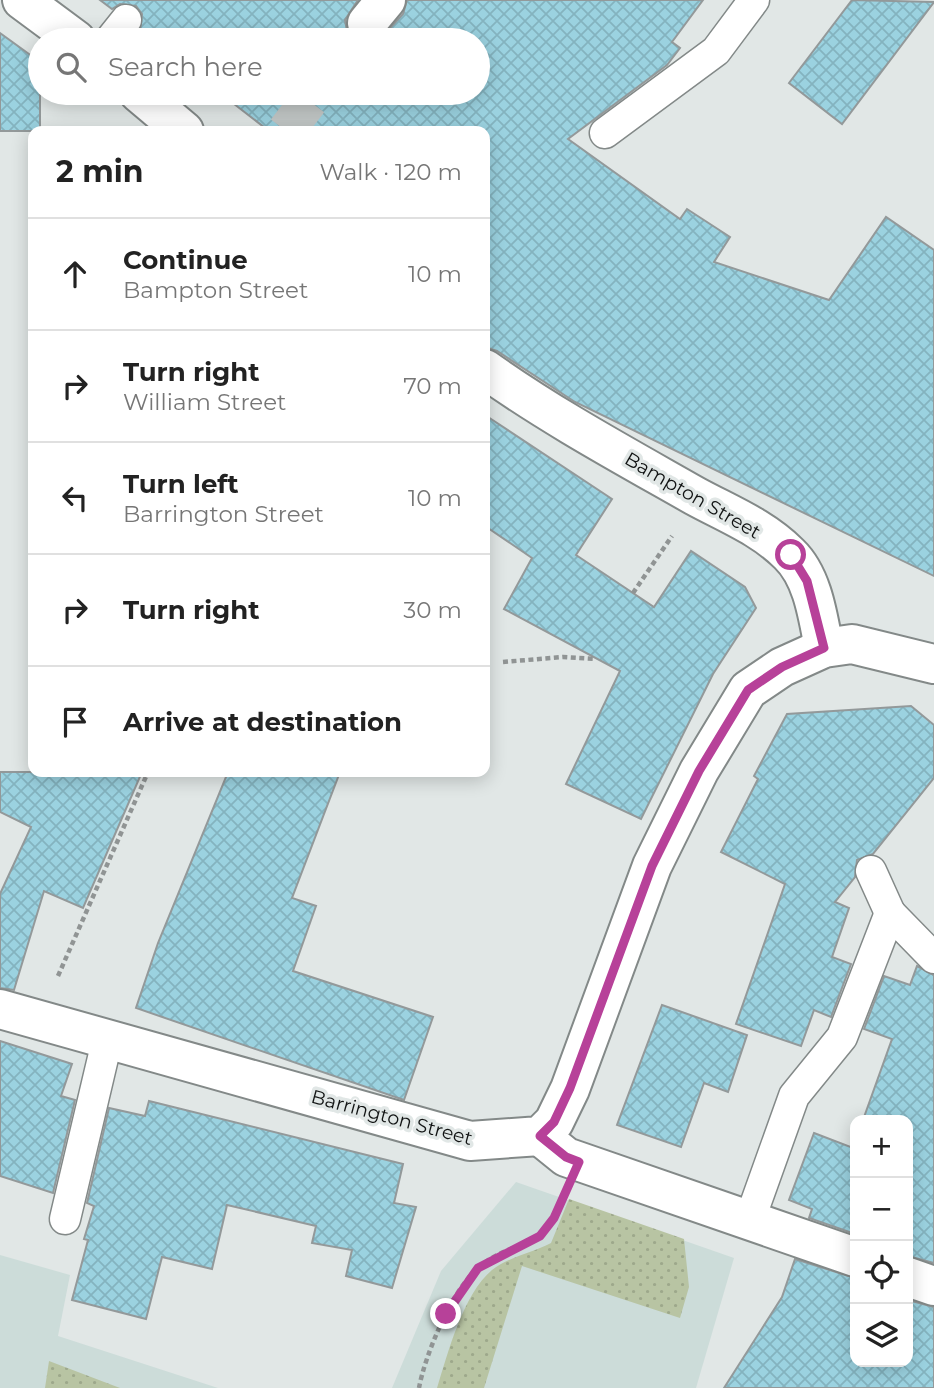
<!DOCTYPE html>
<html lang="en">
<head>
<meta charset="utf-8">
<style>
  :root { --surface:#fff; --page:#f6f6f6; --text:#222; --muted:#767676; --line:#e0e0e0 }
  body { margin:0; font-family:Montserrat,sans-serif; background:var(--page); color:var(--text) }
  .controls { position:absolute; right:21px; bottom:21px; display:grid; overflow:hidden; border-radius:14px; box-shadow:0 4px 18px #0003 }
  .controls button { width:63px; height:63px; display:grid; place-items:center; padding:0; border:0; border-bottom:2px solid var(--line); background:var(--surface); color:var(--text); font:35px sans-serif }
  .stop { position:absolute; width:21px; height:21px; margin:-16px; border:5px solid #b74199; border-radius:50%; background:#fff }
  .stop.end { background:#b74199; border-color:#fff; box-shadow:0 2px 7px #0008 }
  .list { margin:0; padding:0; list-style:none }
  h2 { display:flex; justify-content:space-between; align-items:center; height:91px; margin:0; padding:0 28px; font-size:30px }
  h2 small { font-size:23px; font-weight:400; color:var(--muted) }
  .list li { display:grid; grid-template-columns:46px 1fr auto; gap:21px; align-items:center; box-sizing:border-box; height:112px; padding:0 28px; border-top:2px solid var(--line) }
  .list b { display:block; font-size:26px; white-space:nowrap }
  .list p { margin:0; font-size:23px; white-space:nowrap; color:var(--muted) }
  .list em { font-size:23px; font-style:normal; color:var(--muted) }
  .icon { flex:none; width:38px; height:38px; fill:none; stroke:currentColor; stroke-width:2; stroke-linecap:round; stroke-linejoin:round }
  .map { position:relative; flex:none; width:934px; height:1388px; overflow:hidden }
  .search { position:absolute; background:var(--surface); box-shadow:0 4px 18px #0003; left:28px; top:28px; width:462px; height:77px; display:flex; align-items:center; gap:18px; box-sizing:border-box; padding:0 24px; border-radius:38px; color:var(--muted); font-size:26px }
  .panel { position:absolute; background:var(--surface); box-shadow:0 4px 18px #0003; left:28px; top:126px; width:462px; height:651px; border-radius:14px }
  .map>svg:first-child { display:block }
  .built { fill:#ccdcd9 }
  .grass { fill:url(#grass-dots) }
  .building { fill:url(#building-cross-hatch); stroke:#93999a; stroke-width:2 }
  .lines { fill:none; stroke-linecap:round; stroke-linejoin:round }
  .pedestrian-tunnel { stroke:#c2c7c6; stroke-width:38; stroke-dasharray:38 19; stroke-linecap:butt }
  .service-casing { stroke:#838988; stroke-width:33 }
  .pedestrian-casing { stroke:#838988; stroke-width:42 }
  .minor-casing { stroke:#838988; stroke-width:42 }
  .tertiary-casing { stroke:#838988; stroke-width:42 }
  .path { stroke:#909494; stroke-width:4.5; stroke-dasharray:5 3.5; stroke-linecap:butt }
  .service { stroke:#fff; stroke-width:30 }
  .pedestrian { stroke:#fff; stroke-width:38 }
  .minor { stroke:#fff; stroke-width:38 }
  .tertiary { stroke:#fff; stroke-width:38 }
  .route { stroke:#b74199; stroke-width:9 }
  .labels { text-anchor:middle; stroke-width:7; stroke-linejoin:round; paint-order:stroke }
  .street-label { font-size:19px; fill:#111313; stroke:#e1e7e6 }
</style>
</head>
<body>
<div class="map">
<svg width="934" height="1388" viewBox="0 0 934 1388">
  <defs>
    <pattern id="grass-dots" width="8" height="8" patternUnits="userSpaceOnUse" patternTransform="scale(1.75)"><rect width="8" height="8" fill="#b8c4a3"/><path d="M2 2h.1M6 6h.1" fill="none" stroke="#9da88b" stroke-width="1.8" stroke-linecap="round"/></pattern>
    <pattern id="building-cross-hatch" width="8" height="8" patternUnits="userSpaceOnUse" patternTransform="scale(1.75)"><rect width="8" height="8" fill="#9bd2e0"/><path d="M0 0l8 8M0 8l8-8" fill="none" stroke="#84b3bf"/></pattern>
  </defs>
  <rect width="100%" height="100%" fill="#e1e7e6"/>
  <!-- built -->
  <g class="built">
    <path d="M516,1182L734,1258L696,1388H392L441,1271Z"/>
    <path d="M0,1255L70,1275L58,1336L218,1388H0Z"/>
  </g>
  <!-- grass -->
  <g class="grass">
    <path d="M569,1199L684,1239L689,1287L680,1318L522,1266L484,1388H437C448,1353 463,1294 492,1270C508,1257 532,1253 551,1243Z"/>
    <path d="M49,1361L120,1388H45Z"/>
  </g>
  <!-- building -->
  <g class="building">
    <path d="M100,0H358L345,20L347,31L354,40H152L140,31L142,14L136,6L120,4L112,9Z"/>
    <path d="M407,0H703L672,42L680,48L667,65L568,139L680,219L687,209L730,237L714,262L829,300L886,217L934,250V576L575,402L497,351L485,347V131H269L220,93H478V40H379L403,14Z"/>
    <path d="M852,0L934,2L842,124L789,83Z"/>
    <path d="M0,33L40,62V131H0Z"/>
    <path d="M485,415L612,499L576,555L654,607L691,551L745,587L756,608L713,674L641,819L566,784L620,671L504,609L532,558L485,526Z"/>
    <path d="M911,706L934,725V778L873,854L857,860L855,877L835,902L849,908L832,957L851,964L831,1017L814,1010L801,1046L736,1024L785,884L721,852L758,779L754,776L787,714Z"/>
    <path d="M0,772H142L83,908L44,891L14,990L0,988V894L31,827L0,812Z"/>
    <path d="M228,772H340L292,898L316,906L293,971L433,1017L404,1100L136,1008L158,943Z"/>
    <path d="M917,966L934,975V1263L908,1256V1120H863L892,1039L864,1029L884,976L910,985Z"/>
    <path d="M662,1005L747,1035L728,1092L704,1083L681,1147L617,1125Z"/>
    <path d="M0,1041L72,1064L61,1096L75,1100L53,1193L0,1176Z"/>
    <path d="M149,1101L403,1164L394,1203L416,1207L392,1288L346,1276L352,1250L312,1243L316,1226L227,1205L212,1269L162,1257L146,1319L72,1300L88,1240L84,1239L94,1206L87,1203L109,1108L145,1116Z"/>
    <path d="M814,1133L853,1148L855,1141V1234L809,1218L812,1209L789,1200Z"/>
    <path d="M795,1259L855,1278V1362H908V1300L934,1307V1388H724L782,1297Z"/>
  </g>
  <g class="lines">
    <!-- pedestrian-tunnel -->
    <path class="pedestrian-tunnel" d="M286,131L315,93"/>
    <!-- service casing -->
    <g class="service-casing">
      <g id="service">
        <path d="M110,40L126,20"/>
        <path d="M605,133L716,51L754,0"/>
        <path d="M871,871L890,913"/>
        <path d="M65,1219L107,1041"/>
        <path d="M750,1219L794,1096L842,1037L890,913L934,958"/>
      </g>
    </g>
    <!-- pedestrian casing -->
    <g class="pedestrian-casing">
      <path id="pedestrian" d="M367,23L386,0"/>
    </g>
    <!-- minor casing -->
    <g class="minor-casing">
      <g id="minor">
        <path d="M540,1136L566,1157L855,1257"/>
        <path d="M908,1277L934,1286"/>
      </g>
    </g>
    <!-- tertiary casing -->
    <g class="tertiary-casing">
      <g id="tertiary">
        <path d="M22,0L76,40"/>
        <path d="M139,93L184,131"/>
        <path d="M485,369C551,416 623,455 695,496C728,514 762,527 789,554C813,577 818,617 824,648"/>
        <path d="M0,1009L470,1141L540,1136L554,1122L570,1089L652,866L699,771L748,690L782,667L824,648L852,644L934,664"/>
      </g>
    </g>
    <!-- path -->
    <g class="path">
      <path d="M633,593L672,536"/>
      <path d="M503,662L563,657L596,659"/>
      <path d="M58,976L148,772"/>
      <path d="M419,1388C425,1355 452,1290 478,1268C511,1239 539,1254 560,1203"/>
    </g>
    <!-- service -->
    <use href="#service" class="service"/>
    <!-- pedestrian -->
    <use href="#pedestrian" class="pedestrian"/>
    <!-- minor -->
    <use href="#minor" class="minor"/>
    <!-- tertiary -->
    <use href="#tertiary" class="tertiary"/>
  </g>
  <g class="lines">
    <!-- route -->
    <path class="route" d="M446,1314L478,1268L540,1236L554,1218L579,1162L566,1157L540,1136L554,1122L570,1088L652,866L699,771L748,690L782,667L824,648L807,581L791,555"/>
  </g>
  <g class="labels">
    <!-- street labels -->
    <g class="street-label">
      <text transform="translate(693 495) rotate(30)" y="7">Bampton Street</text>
      <text transform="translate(392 1117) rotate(15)" y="7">Barrington Street</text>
    </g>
  </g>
</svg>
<div class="controls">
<button>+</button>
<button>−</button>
<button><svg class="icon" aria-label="locate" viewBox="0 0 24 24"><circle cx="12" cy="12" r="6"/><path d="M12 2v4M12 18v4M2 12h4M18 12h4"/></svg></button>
<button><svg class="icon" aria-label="layers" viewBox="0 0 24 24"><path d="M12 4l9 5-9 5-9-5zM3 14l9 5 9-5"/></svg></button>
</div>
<div class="stop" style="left:791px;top:555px"></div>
<div class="stop end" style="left:446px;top:1314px"></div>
<div class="search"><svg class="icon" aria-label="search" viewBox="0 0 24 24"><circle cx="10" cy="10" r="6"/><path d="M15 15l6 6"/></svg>Search here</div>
<section class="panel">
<h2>2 min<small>Walk · 120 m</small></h2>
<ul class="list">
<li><svg class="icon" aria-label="ahead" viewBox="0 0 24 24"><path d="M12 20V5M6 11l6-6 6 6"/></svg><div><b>Continue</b><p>Bampton Street</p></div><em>10 m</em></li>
<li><svg class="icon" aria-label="right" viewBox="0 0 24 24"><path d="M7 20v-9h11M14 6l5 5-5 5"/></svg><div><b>Turn right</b><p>William Street</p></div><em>70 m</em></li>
<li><svg class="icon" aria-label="left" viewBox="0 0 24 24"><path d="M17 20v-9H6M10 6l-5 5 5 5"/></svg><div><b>Turn left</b><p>Barrington Street</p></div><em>10 m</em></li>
<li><svg class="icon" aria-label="right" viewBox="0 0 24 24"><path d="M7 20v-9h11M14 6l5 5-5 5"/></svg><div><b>Turn right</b></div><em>30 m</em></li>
<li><svg class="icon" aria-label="arrive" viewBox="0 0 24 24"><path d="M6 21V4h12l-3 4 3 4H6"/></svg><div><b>Arrive at destination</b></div></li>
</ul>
</section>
</div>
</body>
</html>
